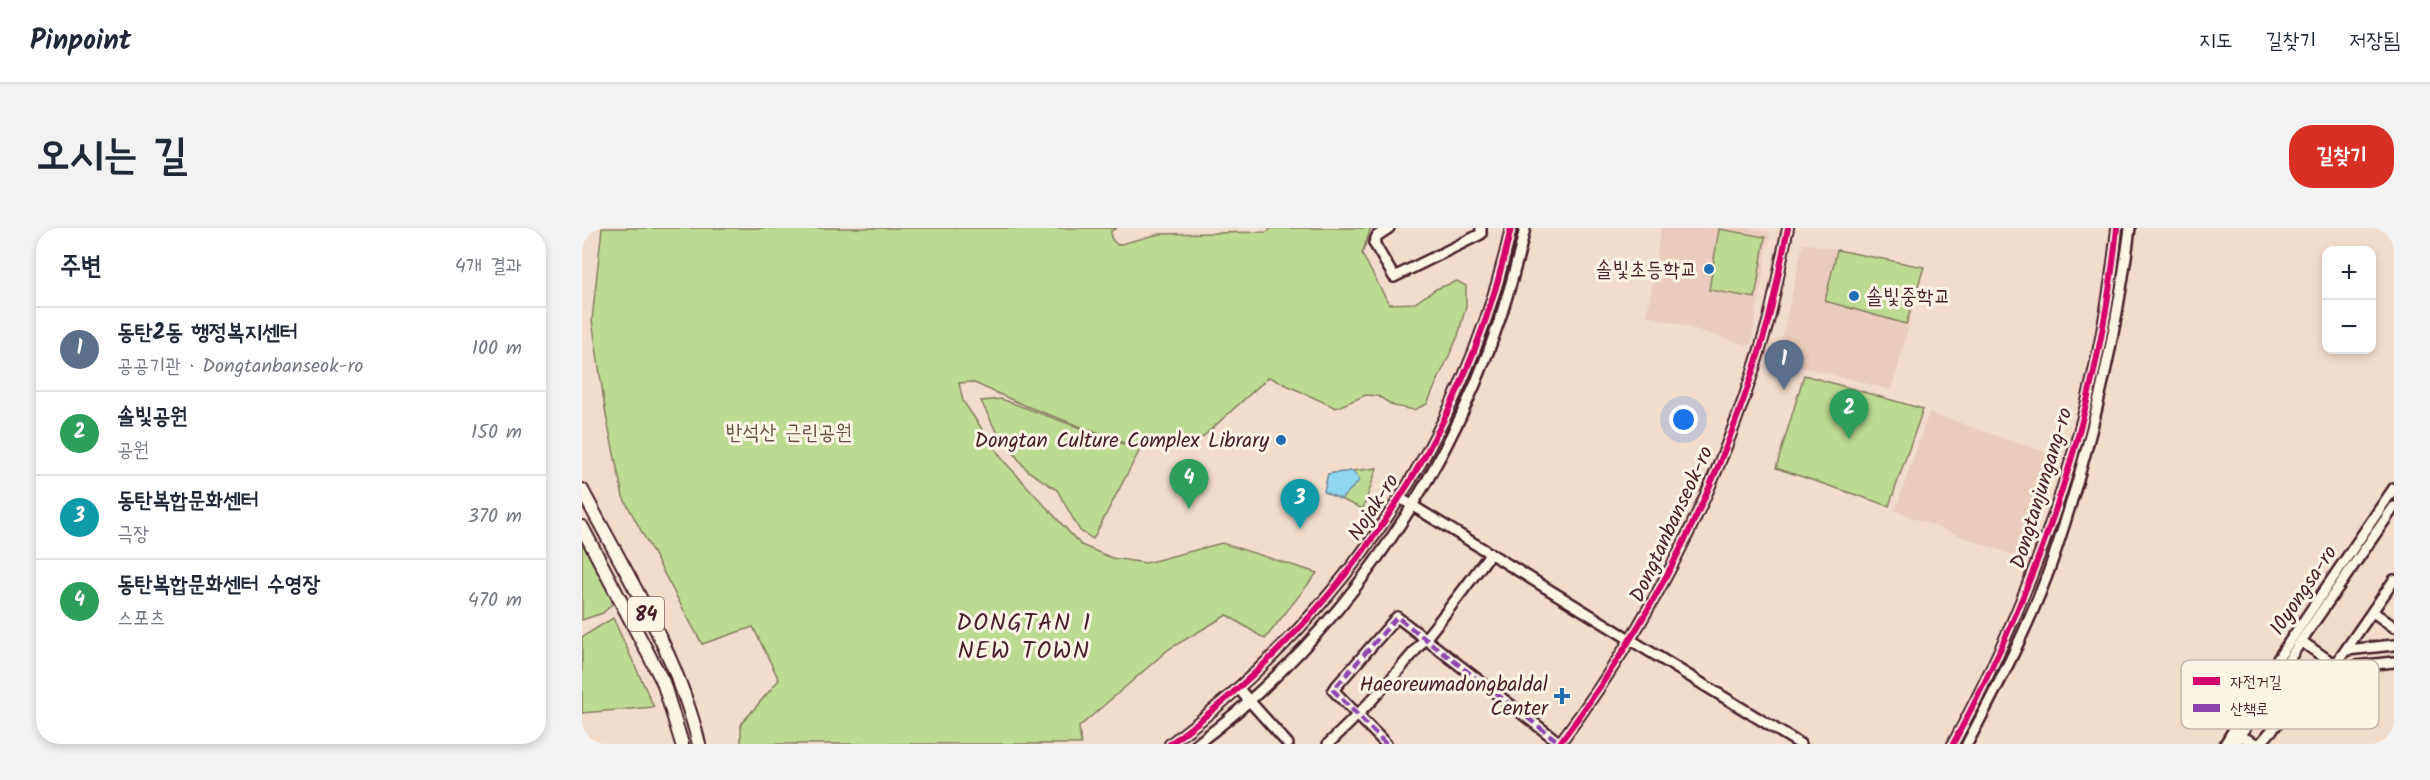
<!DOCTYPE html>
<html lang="ko">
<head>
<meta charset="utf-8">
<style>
  :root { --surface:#fff; --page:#f2f2f3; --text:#1f2937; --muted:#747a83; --line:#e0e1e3; --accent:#d93025 }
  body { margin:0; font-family:Kalam,"Poor Story",sans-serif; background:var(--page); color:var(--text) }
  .controls { position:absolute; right:18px; top:18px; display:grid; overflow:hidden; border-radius:12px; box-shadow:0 3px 9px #0003 }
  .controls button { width:54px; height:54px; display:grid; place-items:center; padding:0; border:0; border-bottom:2px solid var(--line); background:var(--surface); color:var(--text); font:30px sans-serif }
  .you { position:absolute; left:1102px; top:192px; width:21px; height:21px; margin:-15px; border:4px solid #fff; border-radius:50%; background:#1a73e8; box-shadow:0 0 0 9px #1a73e833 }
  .badge { display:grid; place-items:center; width:39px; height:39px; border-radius:50%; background:var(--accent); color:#fff; font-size:20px; font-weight:700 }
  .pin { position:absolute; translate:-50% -50px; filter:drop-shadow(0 2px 3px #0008) }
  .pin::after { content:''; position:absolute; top:32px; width:21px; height:18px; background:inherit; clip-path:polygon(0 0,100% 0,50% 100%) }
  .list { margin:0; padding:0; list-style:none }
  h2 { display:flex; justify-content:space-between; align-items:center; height:78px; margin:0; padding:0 24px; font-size:26px }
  h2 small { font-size:20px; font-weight:400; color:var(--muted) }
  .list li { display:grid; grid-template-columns:39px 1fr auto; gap:18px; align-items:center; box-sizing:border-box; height:84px; padding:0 24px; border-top:2px solid var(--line) }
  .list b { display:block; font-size:22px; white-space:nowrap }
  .list p { margin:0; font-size:20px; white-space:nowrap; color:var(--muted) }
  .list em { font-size:20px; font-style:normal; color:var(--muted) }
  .map { position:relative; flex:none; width:1812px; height:516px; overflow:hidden; border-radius:24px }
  header { display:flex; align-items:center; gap:36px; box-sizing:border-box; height:84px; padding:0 30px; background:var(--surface); border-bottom:2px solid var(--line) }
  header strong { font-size:28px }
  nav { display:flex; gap:33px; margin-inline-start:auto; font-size:21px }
  .intro { display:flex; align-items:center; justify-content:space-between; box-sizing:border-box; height:144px; padding:0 36px }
  h1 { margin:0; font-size:42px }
  .button { padding:15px 27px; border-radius:24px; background:var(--accent); color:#fff; font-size:21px; font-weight:700 }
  main { display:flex; gap:36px; padding:0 36px }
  aside { flex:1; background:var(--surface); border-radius:24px; box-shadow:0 3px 9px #0003 }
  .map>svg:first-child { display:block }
  .built { fill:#ebccbc }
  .green { fill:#bdda92; stroke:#847c5e; stroke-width:1.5 }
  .water { fill:#8fd7f0; stroke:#738da1; stroke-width:1.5 }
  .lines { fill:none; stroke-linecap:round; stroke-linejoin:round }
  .minor-casing { stroke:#4a1f2b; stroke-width:14 }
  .major-casing { stroke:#4a1f2b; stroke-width:16 }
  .minor { stroke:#fcf5e5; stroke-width:9 }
  .major { stroke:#fcf5e5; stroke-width:12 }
  .quiet { stroke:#8e44ad; stroke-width:4.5; stroke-dasharray:9 4.5; stroke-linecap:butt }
  .cycleway-casing { stroke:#fcf5e5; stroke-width:10 }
  .cycleway { stroke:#d6006c; stroke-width:6 }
  .poi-dot { fill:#1f6fb2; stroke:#fcf5e5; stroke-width:2 }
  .labels { text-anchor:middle; stroke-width:6; stroke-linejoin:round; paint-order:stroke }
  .shield { fill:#fcf5e5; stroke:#7f5f63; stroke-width:1.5 }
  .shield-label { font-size:20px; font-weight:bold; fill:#4a1f2b }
  .poi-label { font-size:21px; fill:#4a1f2b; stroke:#fcf5e5; text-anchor:end }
  .park-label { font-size:21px; fill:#674e45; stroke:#fcf5e5 }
  .street-label { font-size:21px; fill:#4a1f2b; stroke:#fcf5e5 }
  .quarter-label { font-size:24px; letter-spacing:1.5px; fill:#4a1f2b; stroke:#fcf5e5 }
  .key { fill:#fcf5e5; stroke:#c7b5ad; stroke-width:1.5 }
  .key-label { font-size:16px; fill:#4a1f2b }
</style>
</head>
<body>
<header>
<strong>Pinpoint</strong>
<nav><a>지도</a><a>길찾기</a><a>저장됨</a></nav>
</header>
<div class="intro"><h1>오시는 길</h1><a class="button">길찾기</a></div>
<main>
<aside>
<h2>주변<small>4개 결과</small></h2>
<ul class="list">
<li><span class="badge" style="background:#5c6f8a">1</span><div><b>동탄2동 행정복지센터</b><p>공공기관 · Dongtanbanseok-ro</p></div><em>100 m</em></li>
<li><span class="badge" style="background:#2e9e5b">2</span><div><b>솔빛공원</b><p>공원</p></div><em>150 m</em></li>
<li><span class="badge" style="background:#0f9aa8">3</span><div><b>동탄복합문화센터</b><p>극장</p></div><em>370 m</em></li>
<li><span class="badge" style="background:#2e9e5b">4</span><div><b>동탄복합문화센터 수영장</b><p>스포츠</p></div><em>470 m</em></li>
</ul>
</aside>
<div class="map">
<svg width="1812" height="516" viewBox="0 0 1812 516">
  <rect width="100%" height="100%" fill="#f2ddcd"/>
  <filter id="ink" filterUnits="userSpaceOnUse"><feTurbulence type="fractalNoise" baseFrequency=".0167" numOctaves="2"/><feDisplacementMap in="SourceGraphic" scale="12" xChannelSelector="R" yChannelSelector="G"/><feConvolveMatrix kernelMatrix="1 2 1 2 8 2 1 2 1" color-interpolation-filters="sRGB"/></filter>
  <g filter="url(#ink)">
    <!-- built -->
    <g class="built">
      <path d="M1079,0H1165L1188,4L1169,118L1065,87Z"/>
      <path d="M1221,15L1342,39L1310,162L1195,133Z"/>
      <path d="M1347,184L1471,227L1435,329L1313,283Z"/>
    </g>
    <!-- green -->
    <g class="green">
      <path d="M20,0H535L529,3V10L535,17L577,6L685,4L690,0H789L780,26L807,76L833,75L854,61L875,53L884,58V78L876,108L845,176L832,182L812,178L796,168L784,167L754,180L687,149L614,215H542L444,178L390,154L377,155L381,173L421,232L499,317L530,330L564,335L640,315L735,345L683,411L645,387L587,421L497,499L499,516H159V496L197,452L171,399L120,416L41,269L24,187L10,92Z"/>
      <path d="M1137,1L1183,9L1173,70L1127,62Z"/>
      <path d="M1255,22L1342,39L1324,96L1243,73Z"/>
      <path d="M1222,147L1341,181L1307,278L1194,240Z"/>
      <path d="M419,171L542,216H561L511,311L498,303L475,262L446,243L440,236L412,199L399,173Z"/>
      <path d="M795,240L781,281L742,264L746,246Z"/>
      <path d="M0,314L30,364V376L21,385L0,392Z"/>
      <path d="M31,390L72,479L0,485V409Z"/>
    </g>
    <!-- water -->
    <path class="water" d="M770,243L775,247L777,253L759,271L742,264L746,246Z"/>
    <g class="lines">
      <!-- minor casing -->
      <g class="minor-casing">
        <g id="minor">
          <path d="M807,0L795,8L792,15L812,49L899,6V0"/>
          <path d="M818,270L1218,516"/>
          <path d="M1791,384L1812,399"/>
          <path d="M1719,413L1749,434L1756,433L1812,352"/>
          <path d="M1765,422L1812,417"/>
          <path d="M656,460L706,516"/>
          <path d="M1652,505L1675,516"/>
          <path d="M588,516C758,389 884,209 929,0"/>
          <path d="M615,516C780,391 899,202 943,0"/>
          <path d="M746,516C807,459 859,393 908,326"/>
          <path d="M804,516L751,462L815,389L978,515"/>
          <path d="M977,516C1073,389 1143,247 1186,94C1194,63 1199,31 1206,0"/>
          <path d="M1371,516C1457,357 1517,181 1535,0"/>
          <path d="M1385,516C1418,454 1452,389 1474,322C1509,218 1534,109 1548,0"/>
          <path d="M1643,516L1685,447L1812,260"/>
          <path d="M1653,516L1719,413L1812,279"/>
          <path d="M1678,516L1736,448L1774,438L1812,434"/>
        </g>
      </g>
      <!-- major casing -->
      <g class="major-casing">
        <g id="major">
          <path d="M0,262C42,342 96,427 117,516"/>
          <path d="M0,299L81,454L100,516"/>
        </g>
      </g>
      <!-- minor -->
      <use href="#minor" class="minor"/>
      <!-- major -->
      <use href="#major" class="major"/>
      <!-- quiet -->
      <path class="quiet" d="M804,516L751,462L815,389L978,515"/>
      <!-- cycleway casing -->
      <g class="cycleway-casing">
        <g id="cycleway">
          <path d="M588,516C758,389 884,209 929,0"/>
          <path d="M977,516C1073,389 1143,247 1186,94C1194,63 1199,31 1206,0"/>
          <path d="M1371,516C1457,357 1517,181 1535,0"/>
        </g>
      </g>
      <!-- cycleway -->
      <use href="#cycleway" class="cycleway"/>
    </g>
  </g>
  <!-- markers -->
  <g class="poi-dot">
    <circle cx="1127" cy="41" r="6"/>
    <circle cx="1272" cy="68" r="6"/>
    <circle cx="699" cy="212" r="6"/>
    <path d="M977 459h6v6h6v6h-6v6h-6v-6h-6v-6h6z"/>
  </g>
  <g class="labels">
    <!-- shield labels -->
    <rect class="shield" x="46" y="369" width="36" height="34" rx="4.5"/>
    <g class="shield-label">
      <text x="64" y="393">84</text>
    </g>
    <!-- poi labels -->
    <g class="poi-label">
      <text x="1115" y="48">솔빛초등학교</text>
      <text x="1284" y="75" text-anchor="start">솔빛중학교</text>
      <text x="687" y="219">Dongtan Culture Complex Library</text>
      <text x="966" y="463">Haeoreumadongbaldal<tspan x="966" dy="24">Center</tspan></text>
    </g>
    <!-- park labels -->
    <g class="park-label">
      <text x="207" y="211">반석산 근린공원</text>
    </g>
    <!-- street labels -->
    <g class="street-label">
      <text transform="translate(1459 260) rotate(-73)" y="7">Dongtanjungang-ro</text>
      <text transform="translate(791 279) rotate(-57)" y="7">Nojak-ro</text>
      <text transform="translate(1089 296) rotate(-65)" y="7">Dongtanbanseok-ro</text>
      <text transform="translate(1721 362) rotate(-56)" y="7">10yongsa-ro</text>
    </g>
    <!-- quarter labels -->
    <g class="quarter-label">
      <text x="442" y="402">DONGTAN 1<tspan x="442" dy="28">NEW TOWN</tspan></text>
    </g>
  </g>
  <!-- legend -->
  <rect x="1599" y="432" width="198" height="69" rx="9" class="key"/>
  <rect x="1611" y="449" width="27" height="8" fill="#d6006c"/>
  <rect x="1611" y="476" width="27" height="8" fill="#8e44ad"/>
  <g class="key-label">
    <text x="1648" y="459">자전거길</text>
    <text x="1648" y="486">산책로</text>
  </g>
</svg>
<div class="controls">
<button>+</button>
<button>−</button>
</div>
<div class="you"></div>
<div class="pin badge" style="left:1202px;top:162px;background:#5c6f8a">1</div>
<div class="pin badge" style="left:1267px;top:211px;background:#2e9e5b">2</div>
<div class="pin badge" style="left:718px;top:301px;background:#0f9aa8">3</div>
<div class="pin badge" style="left:607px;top:281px;background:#2e9e5b">4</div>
</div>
</main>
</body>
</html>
